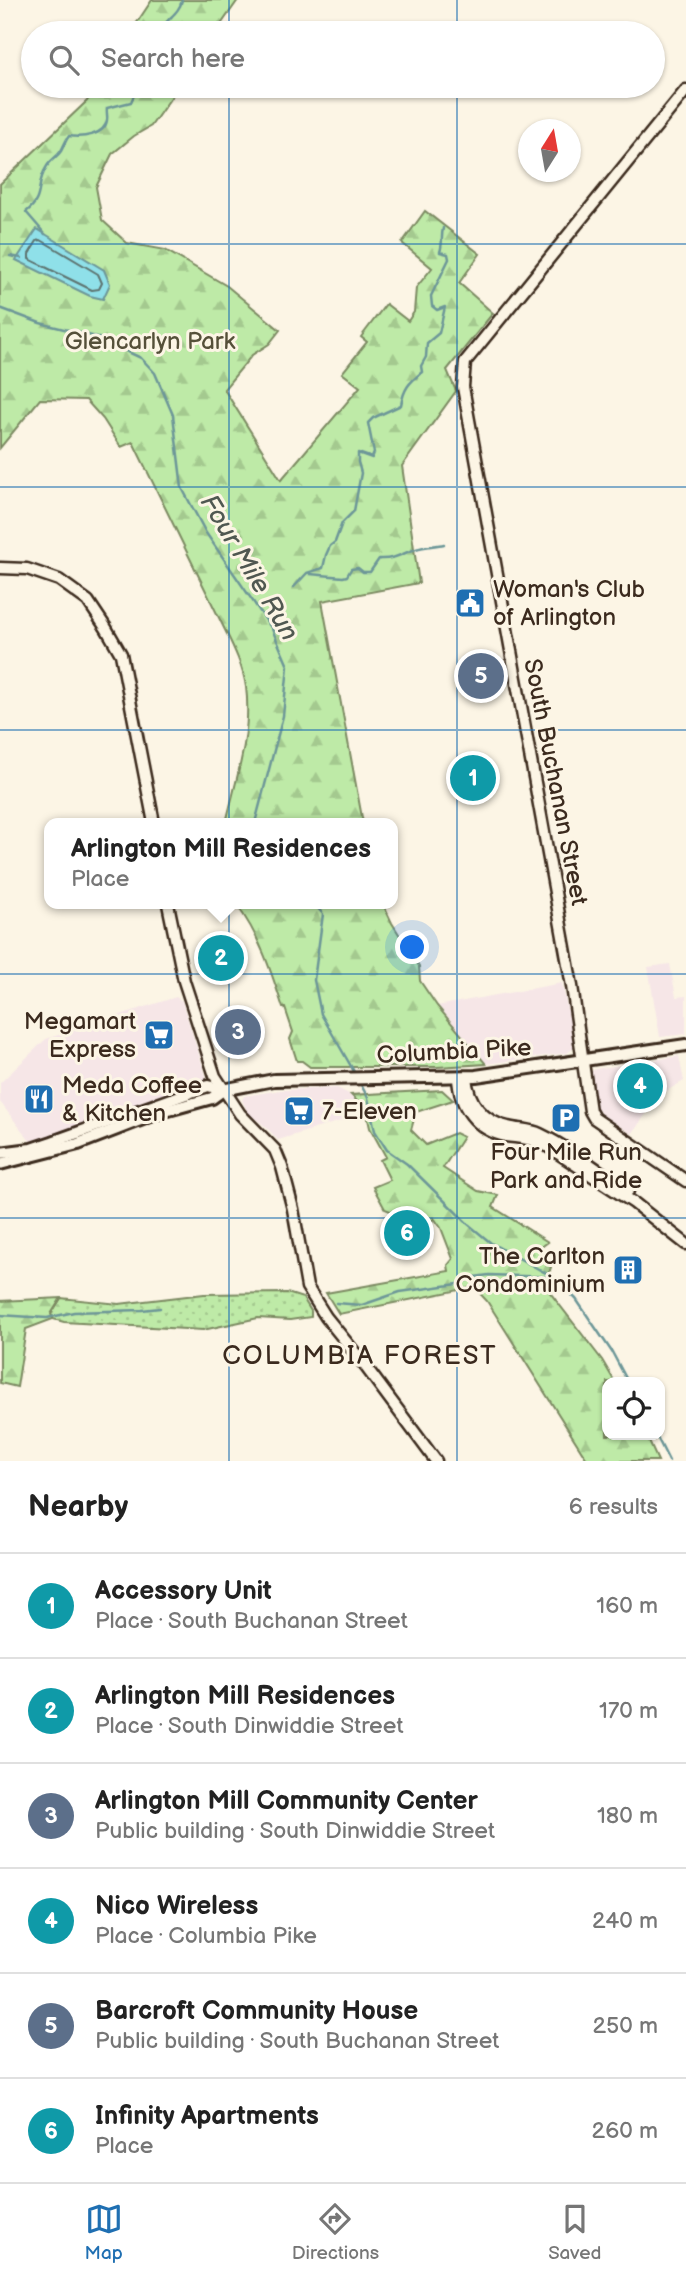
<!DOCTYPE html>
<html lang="en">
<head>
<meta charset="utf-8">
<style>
  :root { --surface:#fff; --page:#f6f6f6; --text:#222; --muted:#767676; --line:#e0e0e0; --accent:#1f6fb2 }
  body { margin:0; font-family:"Balsamiq Sans",sans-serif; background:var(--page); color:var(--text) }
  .controls { position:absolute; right:21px; bottom:21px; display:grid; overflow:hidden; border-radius:14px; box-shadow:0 2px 5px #0004 }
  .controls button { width:63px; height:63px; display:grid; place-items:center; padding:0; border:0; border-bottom:2px solid var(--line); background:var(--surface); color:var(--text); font:35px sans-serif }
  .compass { position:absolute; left:518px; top:119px; width:63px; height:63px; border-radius:50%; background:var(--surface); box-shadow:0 2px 5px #0004; rotate:11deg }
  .you { position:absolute; left:413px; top:948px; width:24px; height:24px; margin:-18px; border:5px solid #fff; border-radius:50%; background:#1a73e8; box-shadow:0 0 0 10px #1a73e833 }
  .badge { display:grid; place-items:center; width:46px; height:46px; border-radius:50%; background:var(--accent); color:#fff; font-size:23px; font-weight:700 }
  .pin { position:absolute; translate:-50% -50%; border:4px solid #fff; box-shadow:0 2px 7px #0006 }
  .popup { position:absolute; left:44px; top:818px; width:354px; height:91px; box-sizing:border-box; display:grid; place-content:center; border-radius:14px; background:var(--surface); filter:drop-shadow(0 2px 5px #0005); font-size:23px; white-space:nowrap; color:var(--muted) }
  .popup b { font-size:26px; color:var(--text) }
  .popup::after { content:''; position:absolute; left:50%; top:100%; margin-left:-14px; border:14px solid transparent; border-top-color:var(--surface) }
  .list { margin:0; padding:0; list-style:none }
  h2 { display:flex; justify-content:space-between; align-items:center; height:91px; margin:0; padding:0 28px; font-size:30px }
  h2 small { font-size:23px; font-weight:400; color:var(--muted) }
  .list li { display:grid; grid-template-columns:46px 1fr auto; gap:21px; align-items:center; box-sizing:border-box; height:105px; padding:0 28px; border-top:2px solid var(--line) }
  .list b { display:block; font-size:26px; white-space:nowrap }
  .list p { margin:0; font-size:23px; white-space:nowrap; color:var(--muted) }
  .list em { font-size:23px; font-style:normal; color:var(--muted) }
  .icon { flex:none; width:38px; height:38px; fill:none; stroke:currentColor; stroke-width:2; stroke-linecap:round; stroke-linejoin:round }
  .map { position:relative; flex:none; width:686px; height:1461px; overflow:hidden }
  .search { position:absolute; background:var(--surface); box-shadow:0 2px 5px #0004; left:21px; right:21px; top:21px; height:77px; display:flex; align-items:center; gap:18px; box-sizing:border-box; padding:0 24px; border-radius:38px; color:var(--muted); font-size:26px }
  .sheet { height:721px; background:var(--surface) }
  nav { display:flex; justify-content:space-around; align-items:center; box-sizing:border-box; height:98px; border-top:2px solid var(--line); background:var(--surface); font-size:19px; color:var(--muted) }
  nav a { display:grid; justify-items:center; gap:4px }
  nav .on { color:var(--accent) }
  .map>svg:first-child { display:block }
  .built { fill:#f6e6e7 }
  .grass { fill:url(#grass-dots); stroke:#7c8a62; stroke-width:2 }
  .forest { fill:url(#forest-firs); stroke:#7c8a62; stroke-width:2 }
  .water { fill:#8fe0e9; stroke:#6d9798; stroke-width:2 }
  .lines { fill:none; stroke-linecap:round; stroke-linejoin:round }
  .shore { stroke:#5d736f; stroke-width:2 }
  .stream { stroke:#6d9798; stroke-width:2.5 }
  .secondary-casing { stroke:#3b2a1e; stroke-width:15 }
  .primary-casing { stroke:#3b2a1e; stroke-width:16 }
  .secondary { stroke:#fcf5e5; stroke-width:10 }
  .primary { stroke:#fcf5e5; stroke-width:10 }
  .grid { fill:none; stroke:#1f6fb2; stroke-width:2; stroke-opacity:0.55 }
  .labels { text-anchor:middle; stroke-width:6; stroke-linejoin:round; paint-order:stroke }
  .park-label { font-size:24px; fill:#555039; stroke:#fcf5e5 }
  .poi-label { font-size:24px; fill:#3b2a1e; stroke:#fcf5e5; text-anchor:start }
  .street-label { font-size:24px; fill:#3b2a1e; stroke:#fcf5e5 }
  .water-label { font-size:26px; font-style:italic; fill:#505851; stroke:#fcf5e5 }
  .neighbourhood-label { font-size:26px; letter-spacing:2px; fill:#3b2a1e; stroke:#fcf5e5 }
</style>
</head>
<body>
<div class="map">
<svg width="686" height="1461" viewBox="0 0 686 1461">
  <defs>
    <pattern id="grass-dots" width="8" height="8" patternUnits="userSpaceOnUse" patternTransform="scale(1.75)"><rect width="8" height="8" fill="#beeaa7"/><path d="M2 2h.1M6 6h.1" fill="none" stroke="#a4c98f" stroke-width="1.8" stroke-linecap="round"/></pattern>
    <pattern id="forest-firs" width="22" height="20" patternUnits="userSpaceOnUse" patternTransform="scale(1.75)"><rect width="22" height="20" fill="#beeaa7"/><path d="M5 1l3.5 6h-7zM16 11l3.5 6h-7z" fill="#a4c98f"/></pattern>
  </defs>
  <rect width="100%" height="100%" fill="#fcf5e5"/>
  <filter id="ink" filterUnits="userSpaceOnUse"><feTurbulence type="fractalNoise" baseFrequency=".0143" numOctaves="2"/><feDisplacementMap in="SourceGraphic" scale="14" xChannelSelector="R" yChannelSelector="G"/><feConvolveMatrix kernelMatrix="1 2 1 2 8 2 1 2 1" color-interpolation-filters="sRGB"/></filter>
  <g filter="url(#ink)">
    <!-- built -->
    <g class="built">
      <path d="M670,964L676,997L686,996V1034L660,1037L648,967Z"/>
      <path d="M562,983L573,1035L574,1048L567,1053L486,1064L437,1006Z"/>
      <path d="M176,997L182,1001L207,1079L205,1082L157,1097L86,1125L30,1141L0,1102V1083L46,1039Z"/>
      <path d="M679,1056L684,1081L659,1095L632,1134L602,1115L597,1109L592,1078V1071L595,1069Z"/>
      <path d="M337,1088L351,1095L367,1113L278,1140L266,1127L248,1113L242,1100L244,1096L281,1090Z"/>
    </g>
    <!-- grass -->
    <path class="grass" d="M287,1293L303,1298L311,1311V1317L290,1320L258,1318L203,1330L64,1322L53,1319L51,1314L61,1298L119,1304L204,1294Z"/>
    <!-- forest -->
    <g class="forest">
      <path d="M152,0H238L215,33H130Z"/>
      <path d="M96,86H179L151,126L134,136L112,154L96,187L102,220L127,243L165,250L227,286L280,330L269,344L252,355L224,389L281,480L360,387L342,373L367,342L361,337L386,304L408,321L414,312L416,288L432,268L402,243L425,211L480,254L459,283L493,313L447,370L456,391L402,466L419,583L322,601L363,823H226C236,779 252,733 246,687C243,667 234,648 225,630L133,442L121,447L103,419L86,400L40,399L0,448V184L87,101Z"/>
      <path d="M236,904H383L392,923L419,966L420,981L437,1006L486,1064L437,1067H310L302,1061H297L290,1039L293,1032L285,1008H283C271,971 260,936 236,904Z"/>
      <path d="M442,1090L453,1100L416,1112L411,1130L426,1145L455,1133L463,1137L443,1168L478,1191L498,1195L493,1207L548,1242L540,1248L551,1267L545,1286L602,1360L615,1382H607V1435H646L658,1461H588L487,1301L474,1287L339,1314L326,1293L449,1271L448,1265L453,1259L441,1228L434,1218L429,1226L385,1209L373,1187L390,1180L380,1160L386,1157L370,1128L366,1110L351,1095Z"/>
      <path d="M61,1298L51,1314L53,1319L26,1329L17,1387L0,1383V1301Z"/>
    </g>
    <!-- water -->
    <path class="water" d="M37,229L104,270L110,284L103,299L90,296L16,260Z"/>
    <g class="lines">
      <!-- shore -->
      <path class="shore" d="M41,240L98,274L102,283L99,289L92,290L29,259V254L37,241Z"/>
      <!-- stream -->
      <g class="stream">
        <path d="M160,33C164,19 179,15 182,0"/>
        <path d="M45,234L26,212C45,198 35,185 46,168C49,161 57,157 61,151C64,146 65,141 69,136C81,138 105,136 107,120C108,116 106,112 107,108L131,102L135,93L134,86"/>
        <path d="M10,256L21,258"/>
        <path d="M0,308L40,323L96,337L141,358L155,373L173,415L182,488L206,533L272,629L288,666L283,716L255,823"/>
        <path d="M310,574L343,577L347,576L351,569L358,568L363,572H370L379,559C394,560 403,553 416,549C425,546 435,546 444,544"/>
        <path d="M294,587L307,573L323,568L326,555L330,546L335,542L342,523L354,511L361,473L358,462V453L372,458L374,453L368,423L373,418L401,405C404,388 409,383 422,372L421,366L426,357L427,343L439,333L445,307L437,310L432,306L431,296L449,259L448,254L440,252C443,243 441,237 443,228"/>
        <path d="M272,628L277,608"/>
        <path d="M314,904L323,914L314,980L321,1014L356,1075"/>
        <path d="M359,1081L368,1098L375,1131L387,1150L407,1164L468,1224L491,1243L553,1277L576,1299L612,1352L628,1382"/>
        <path d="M336,1303L362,1305L400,1292L458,1284L474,1277L489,1275L552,1277"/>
        <path d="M0,1315L47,1318L74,1312L142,1310L160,1308"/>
        <path d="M656,1435L669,1461"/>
      </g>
      <!-- secondary casing -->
      <g class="secondary-casing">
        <g id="secondary">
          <path d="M686,90L465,362L463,387L572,986L590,1111L594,1118L686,1181"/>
          <path d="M0,568L27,569L59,580L88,601L106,628L121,654L154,823"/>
          <path d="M168,904L184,981L215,1076L240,1114L275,1150L282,1167L293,1209L307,1287L326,1317L360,1359L436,1461"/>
          <path d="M458,1077C459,1106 476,1130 506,1136C520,1138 531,1138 544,1144L634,1203L686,1244"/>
          <path d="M466,1077C468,1102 483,1122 508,1127C519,1130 530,1129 540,1134C571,1149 600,1172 628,1191"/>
        </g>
      </g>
      <!-- primary casing -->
      <g class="primary-casing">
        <g id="primary">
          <path d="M0,1153L31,1149L52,1142L208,1086L223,1090"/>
          <path d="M0,1164L78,1144L161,1112L212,1098L223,1090L274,1080L476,1076L686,1045"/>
        </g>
      </g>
      <!-- secondary -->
      <use href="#secondary" class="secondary"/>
      <!-- primary -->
      <use href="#primary" class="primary"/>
    </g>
  </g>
  <!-- grid -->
  <path class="grid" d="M229,0V33M457,0V33M229,86V1461M457,86V1461M0,244H686M0,487H686M0,730H686M0,974H686M0,1218H686"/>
  <!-- icons -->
  <defs>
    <g id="civic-square" transform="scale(1.575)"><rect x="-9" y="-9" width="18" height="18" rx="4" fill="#1f6fb2" stroke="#fcf5e5"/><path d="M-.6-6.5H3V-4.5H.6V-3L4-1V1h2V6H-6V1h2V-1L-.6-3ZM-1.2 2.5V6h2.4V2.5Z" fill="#fff"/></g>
    <g id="supermarket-square" transform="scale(1.575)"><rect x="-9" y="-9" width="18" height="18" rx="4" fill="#1f6fb2" stroke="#fcf5e5"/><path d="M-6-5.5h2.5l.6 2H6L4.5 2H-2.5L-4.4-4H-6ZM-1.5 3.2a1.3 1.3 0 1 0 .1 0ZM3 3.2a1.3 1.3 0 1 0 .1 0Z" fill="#fff"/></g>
    <g id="restaurant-square" transform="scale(1.575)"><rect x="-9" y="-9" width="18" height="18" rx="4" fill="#1f6fb2" stroke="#fcf5e5"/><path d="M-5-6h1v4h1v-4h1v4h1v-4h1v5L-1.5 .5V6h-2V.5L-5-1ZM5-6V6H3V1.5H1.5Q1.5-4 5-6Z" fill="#fff"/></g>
    <g id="parking-square" transform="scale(1.575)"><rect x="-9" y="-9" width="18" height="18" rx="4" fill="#1f6fb2" stroke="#fcf5e5"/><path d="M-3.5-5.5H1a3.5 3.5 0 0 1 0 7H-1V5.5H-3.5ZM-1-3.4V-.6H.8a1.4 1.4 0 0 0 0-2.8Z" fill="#fff"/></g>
    <g id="building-square" transform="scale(1.575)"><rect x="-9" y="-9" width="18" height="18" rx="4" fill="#1f6fb2" stroke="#fcf5e5"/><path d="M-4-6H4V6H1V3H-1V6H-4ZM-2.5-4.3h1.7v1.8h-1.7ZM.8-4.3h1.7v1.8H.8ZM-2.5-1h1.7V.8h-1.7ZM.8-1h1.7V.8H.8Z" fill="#fff"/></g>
  </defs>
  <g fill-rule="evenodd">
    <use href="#civic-square" x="470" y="603"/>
    <use href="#supermarket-square" x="159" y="1035"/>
    <use href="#restaurant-square" x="39" y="1099"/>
    <use href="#supermarket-square" x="299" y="1111"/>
    <use href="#parking-square" x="566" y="1118"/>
    <use href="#building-square" x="628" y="1270"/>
  </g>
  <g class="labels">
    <!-- park labels -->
    <g class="park-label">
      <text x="150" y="349">Glencarlyn Park</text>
    </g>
    <!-- poi labels -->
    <g class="poi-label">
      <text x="493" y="597">Woman's Club<tspan x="493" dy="28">of Arlington</tspan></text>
      <text x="136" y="1029" text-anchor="end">Megamart<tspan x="136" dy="28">Express</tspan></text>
      <text x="62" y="1093">Meda Coffee<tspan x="62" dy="28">&amp; Kitchen</tspan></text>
      <text x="322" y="1119">7-Eleven</text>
      <text x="566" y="1160" text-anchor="middle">Four Mile Run<tspan x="566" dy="28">Park and Ride</tspan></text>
      <text x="605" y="1264" text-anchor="end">The Carlton<tspan x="605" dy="28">Condominium</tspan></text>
    </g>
    <!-- street labels -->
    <g class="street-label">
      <text transform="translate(556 782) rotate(79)" y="8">South Buchanan Street</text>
      <text transform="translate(454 1051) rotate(-3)" y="8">Columbia Pike</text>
    </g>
    <!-- water labels -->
    <g class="water-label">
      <text transform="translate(250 567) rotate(59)" y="9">Four Mile Run</text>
    </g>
    <!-- neighbourhood labels -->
    <g class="neighbourhood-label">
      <text x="360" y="1364">COLUMBIA FOREST</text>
    </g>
  </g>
</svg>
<div class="controls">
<button><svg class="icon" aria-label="locate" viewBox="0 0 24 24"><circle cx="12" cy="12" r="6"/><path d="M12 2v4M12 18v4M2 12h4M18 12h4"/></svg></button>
</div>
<svg class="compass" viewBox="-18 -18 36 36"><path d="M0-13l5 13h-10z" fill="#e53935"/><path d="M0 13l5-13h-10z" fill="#767676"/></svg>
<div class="you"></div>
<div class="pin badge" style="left:473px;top:778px;background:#0f9aa8">1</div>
<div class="pin badge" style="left:221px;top:958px;background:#0f9aa8">2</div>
<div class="popup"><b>Arlington Mill Residences</b>Place</div>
<div class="pin badge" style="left:238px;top:1032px;background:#5c6f8a">3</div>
<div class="pin badge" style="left:640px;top:1086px;background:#0f9aa8">4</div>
<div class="pin badge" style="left:481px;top:676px;background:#5c6f8a">5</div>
<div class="pin badge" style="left:407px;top:1233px;background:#0f9aa8">6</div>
<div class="search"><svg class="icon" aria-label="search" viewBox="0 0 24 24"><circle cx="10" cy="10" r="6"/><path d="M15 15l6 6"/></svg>Search here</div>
</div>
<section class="sheet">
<h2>Nearby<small>6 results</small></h2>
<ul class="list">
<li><span class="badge" style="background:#0f9aa8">1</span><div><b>Accessory Unit</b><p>Place · South Buchanan Street</p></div><em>160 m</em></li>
<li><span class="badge" style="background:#0f9aa8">2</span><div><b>Arlington Mill Residences</b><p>Place · South Dinwiddie Street</p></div><em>170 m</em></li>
<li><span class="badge" style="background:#5c6f8a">3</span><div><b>Arlington Mill Community Center</b><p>Public building · South Dinwiddie Street</p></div><em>180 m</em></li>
<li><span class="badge" style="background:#0f9aa8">4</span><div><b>Nico Wireless</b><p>Place · Columbia Pike</p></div><em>240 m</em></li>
<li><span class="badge" style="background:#5c6f8a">5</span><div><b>Barcroft Community House</b><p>Public building · South Buchanan Street</p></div><em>250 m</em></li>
<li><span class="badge" style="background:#0f9aa8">6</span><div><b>Infinity Apartments</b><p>Place</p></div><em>260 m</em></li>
</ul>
</section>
<nav>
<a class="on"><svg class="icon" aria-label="map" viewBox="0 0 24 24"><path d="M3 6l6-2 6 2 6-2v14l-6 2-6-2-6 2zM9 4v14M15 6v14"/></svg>Map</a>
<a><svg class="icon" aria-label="directions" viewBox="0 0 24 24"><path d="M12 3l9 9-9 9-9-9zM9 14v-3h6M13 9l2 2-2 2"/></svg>Directions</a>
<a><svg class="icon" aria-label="saved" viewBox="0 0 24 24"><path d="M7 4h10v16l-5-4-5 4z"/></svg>Saved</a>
</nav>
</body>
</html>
